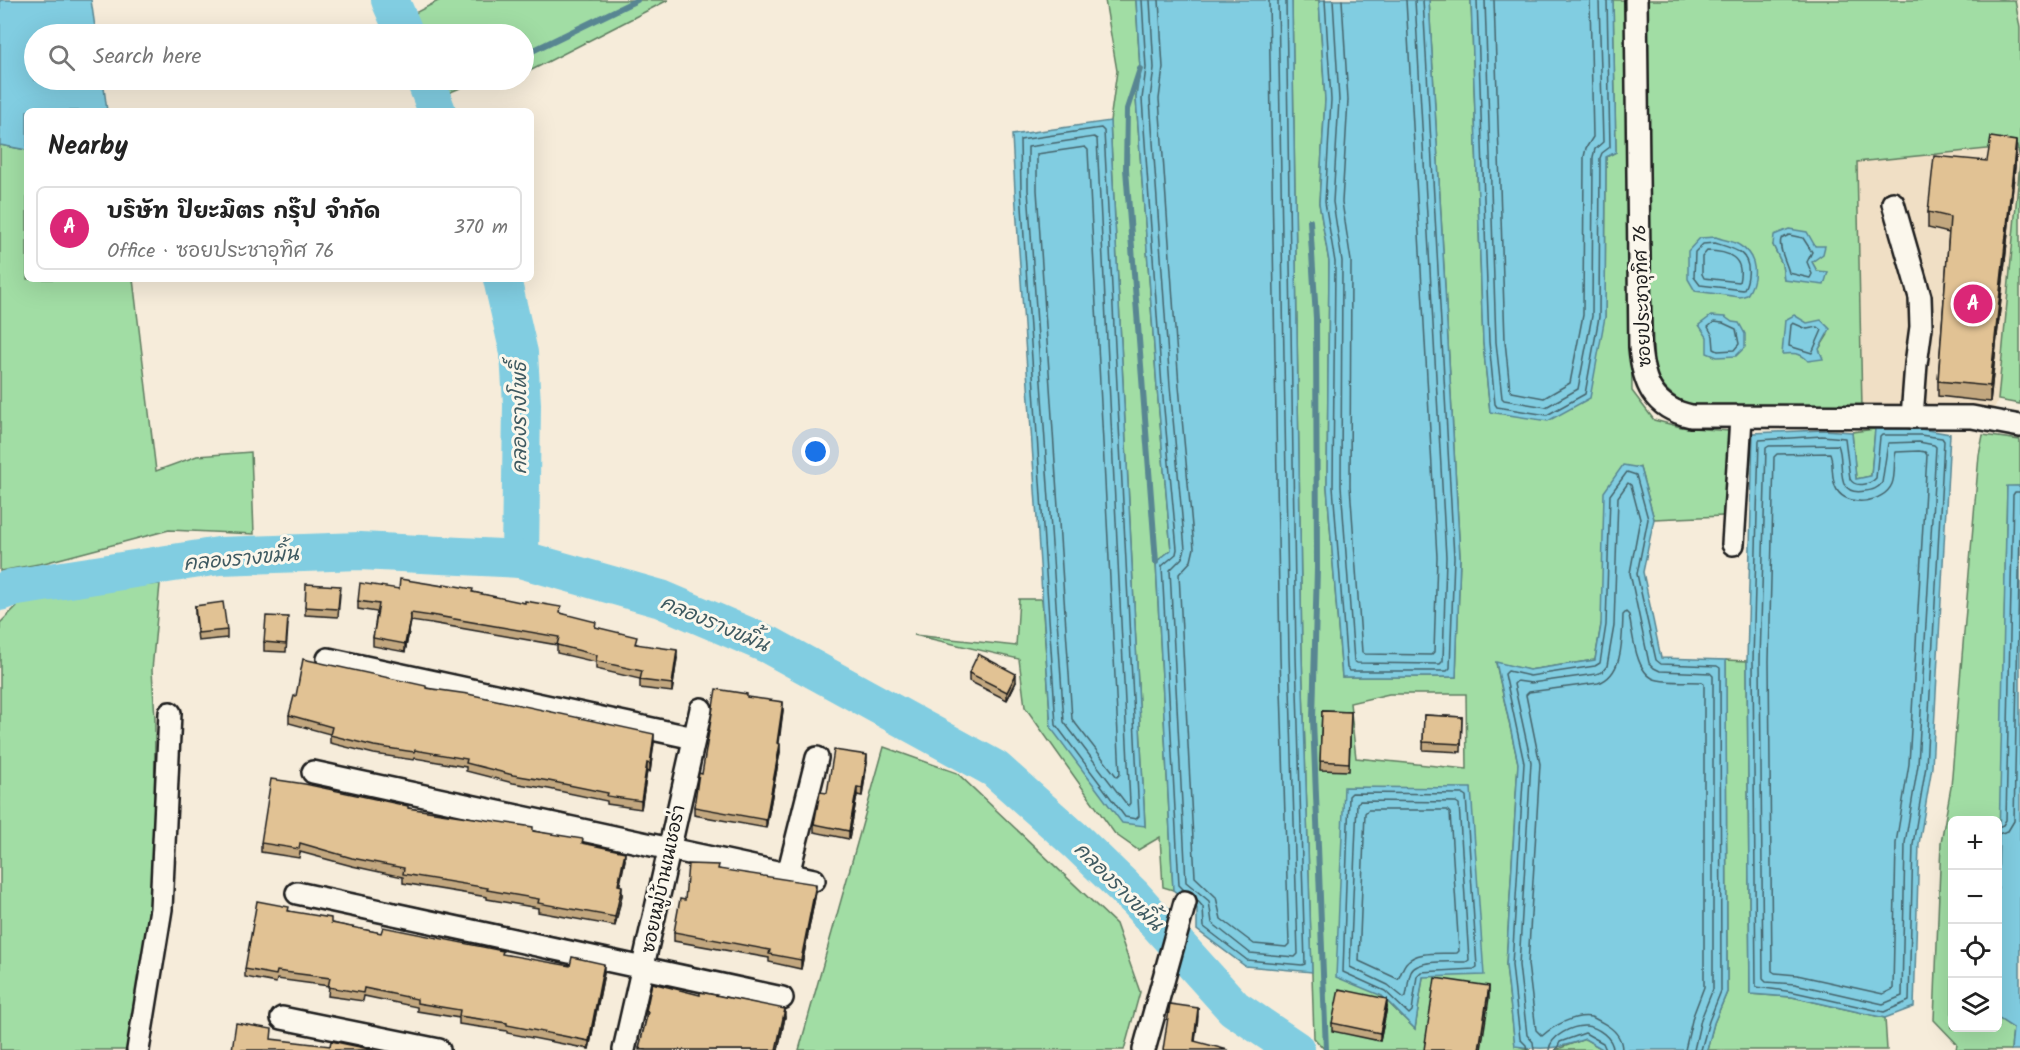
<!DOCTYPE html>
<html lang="en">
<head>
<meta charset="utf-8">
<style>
  :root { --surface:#fff; --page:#f2f2f2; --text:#222; --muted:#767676; --line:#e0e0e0; --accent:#db2777 }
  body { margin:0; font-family:Kalam,"Playpen Sans Thai",sans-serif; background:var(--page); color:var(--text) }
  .controls { position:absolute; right:18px; bottom:18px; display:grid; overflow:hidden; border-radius:9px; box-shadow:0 6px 24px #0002 }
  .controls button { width:54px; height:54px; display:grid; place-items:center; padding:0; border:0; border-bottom:2px solid var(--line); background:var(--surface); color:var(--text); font:30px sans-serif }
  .you { position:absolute; left:816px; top:452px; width:21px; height:21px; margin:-15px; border:4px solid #fff; border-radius:50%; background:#1a73e8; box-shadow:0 0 0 9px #1a73e833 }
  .badge { display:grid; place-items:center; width:39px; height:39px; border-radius:50%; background:var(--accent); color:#fff; font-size:20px; font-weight:700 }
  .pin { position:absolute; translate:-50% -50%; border:3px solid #fff; box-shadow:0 2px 6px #0006 }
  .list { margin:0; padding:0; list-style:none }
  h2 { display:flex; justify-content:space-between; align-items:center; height:78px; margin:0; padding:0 24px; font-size:26px }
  h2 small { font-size:20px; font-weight:400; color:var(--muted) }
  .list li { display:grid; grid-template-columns:39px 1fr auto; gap:18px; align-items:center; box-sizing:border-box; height:84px; margin:0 12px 12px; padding:0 12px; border:2px solid var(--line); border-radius:9px }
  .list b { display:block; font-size:22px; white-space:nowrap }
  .list p { margin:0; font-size:20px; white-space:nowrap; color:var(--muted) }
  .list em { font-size:20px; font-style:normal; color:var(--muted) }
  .icon { flex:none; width:33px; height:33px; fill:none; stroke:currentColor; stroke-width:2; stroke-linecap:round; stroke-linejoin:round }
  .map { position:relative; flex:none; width:2020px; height:1050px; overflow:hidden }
  .search { position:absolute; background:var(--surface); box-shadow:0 6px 24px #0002; left:24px; top:24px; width:510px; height:66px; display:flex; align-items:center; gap:15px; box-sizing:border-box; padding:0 21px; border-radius:33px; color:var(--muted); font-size:22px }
  .panel { position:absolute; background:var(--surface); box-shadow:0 6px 24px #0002; left:24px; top:108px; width:510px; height:174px; border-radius:9px }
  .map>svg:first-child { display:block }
  .built { fill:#f0dfc5 }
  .green { fill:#a1dda4; stroke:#5e7c60; stroke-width:1.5; fill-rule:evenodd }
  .water { fill:#81cde1; stroke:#598692; stroke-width:1.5 }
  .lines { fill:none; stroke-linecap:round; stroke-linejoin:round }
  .shore { stroke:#44636b; stroke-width:1.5 }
  .stream { stroke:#598692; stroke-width:6 }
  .river { stroke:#81cde1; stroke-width:38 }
  .minor-casing { stroke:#1c1c1c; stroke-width:26 }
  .minor { stroke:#fbf7ec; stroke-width:21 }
  .wall { fill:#c2a77f; stroke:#1c1c1c; stroke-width:1.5 }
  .shaded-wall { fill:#9e8868; stroke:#1c1c1c; stroke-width:1.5 }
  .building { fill:#e1c294; stroke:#1c1c1c; stroke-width:1.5 }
  .labels { text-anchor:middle; stroke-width:6; stroke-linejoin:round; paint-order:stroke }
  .street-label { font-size:18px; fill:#1c1c1c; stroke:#fbf7ec }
  .water-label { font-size:20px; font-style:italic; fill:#3f5a61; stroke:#fbf7ec }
</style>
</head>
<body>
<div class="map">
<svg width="2020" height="1050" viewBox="0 0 2020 1050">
  <rect width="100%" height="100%" fill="#f6ecda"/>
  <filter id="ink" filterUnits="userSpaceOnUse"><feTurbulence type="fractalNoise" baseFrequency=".0167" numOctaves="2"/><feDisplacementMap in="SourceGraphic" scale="12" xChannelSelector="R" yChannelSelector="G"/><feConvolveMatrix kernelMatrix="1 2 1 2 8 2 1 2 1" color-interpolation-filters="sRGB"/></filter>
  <g filter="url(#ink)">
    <!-- built -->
    <path class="built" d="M2017,145L2020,162L1998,400L1994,409L1862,408L1857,162Z"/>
    <!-- green -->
    <g class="green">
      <path d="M440,0H668L524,74V34H419L411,15Z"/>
      <path d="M1105,0H1136L1140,69L1136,98L1157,388L1171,550L1156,562L1173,890L1163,887L1160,837L1138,850L1115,834L1025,707L1019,659L914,635L1016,646L1019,599H1042L1051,728L1145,826L1110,121L1117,71Z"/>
      <path d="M1292,0H1319L1325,100L1319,203L1329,262L1327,487L1342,677H1456L1460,557L1429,0H1471L1483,343L1490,411L1605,317L1606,157L1616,152L1613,0H1627L1632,391L1654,420L1681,427L1753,433L1746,515L1654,519L1640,468L1601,625L1595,660L1529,670L1496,663L1518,763L1506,965L1515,1045L1530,1050H1325L1314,1038L1302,656ZM1389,694H1466L1467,769L1356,758L1350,703ZM1471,788L1423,977L1415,1029L1382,996Z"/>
      <path d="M1645,0H2015L2020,28V158L2017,146L1857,162L1862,408L1688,405C1671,395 1662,388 1654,370L1647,186ZM1773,245L1815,246L1812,262L1817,271L1828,273L1784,280L1782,264ZM1827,336L1819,349L1803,356L1796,353Z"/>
      <path d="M440,80H479L446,94Z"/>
      <path d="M0,145L27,150V279H133L156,471L197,456L251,452L254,534L169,530L44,563L0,571Z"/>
      <path d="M2020,162V404L1998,400Z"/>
      <path d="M1875,429L1871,476L1856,479L1852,432Z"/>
      <path d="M1983,435L2020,440V486L2007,487L1999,877L1998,883V820H1952V1028H1998V1018L2013,1028L2011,1050H1956L1957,1044L1934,1020L1941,842L1951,787L1979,455Z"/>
      <path d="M160,584L152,670L155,718L154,870L141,1000L131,1050H0V623L24,599L71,591Z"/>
      <path d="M1726,660L1747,661L1750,994L1792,997L1885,1018L1887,1050H1707L1714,1023L1727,992Z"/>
      <path d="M884,747L957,773L1116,924L1140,992L1124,1050H799Z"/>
      <path d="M1585,1039L1604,1050H1555Z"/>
    </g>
    <!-- water -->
    <g class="water">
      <path d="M0,0H91L96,34H34V80H103L107,111H27V150L0,145Z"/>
      <path d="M1136,0H1292L1302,656L1312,972L1245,966L1197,930V908L1173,890L1156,562L1171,550L1157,388L1136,98L1140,69Z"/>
      <path d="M1319,0H1429L1460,557L1456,677H1342L1327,487L1329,262L1319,203L1325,100Z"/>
      <path d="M1471,0H1613L1616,152L1606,157L1605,317L1590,398L1548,421L1490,412L1483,343Z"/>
      <path d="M1110,121L1145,826L1122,823L1051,728L1015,191L1012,135Z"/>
      <path d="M1789,229L1807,232L1815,246H1825L1823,254L1812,262L1817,271L1828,272L1824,285L1784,280L1782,264L1773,245L1774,235Z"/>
      <path d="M1716,237C1723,240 1733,241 1739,245C1758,256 1758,279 1747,295L1740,297L1695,291L1688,279V251L1700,238Z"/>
      <path d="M1794,315L1807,323L1821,320L1830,329L1819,349L1823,359L1808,361C1800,352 1793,353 1782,354L1785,320Z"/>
      <path d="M1711,316L1725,317L1732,322L1739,323L1745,334V347L1736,356L1717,357L1707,353V337L1699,325Z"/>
      <path d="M1875,429H1921L1950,434L1932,767L1919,844L1914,1007L1885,1018L1792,997L1750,994L1747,661L1753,433L1823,430L1852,432L1856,479L1871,476Z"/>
      <path d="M1623,465L1640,468L1654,519L1643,572L1661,658L1726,660L1727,992L1714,1023L1707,1050H1604L1585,1039C1558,1049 1543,1050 1515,1046L1506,965L1518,763L1496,662L1529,670L1595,660L1601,625L1604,492Z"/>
      <path d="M2007,486H2020V1050H2011L2013,1028L1998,1018V883Z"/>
      <path d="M1344,787L1471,788L1484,975L1423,977L1415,1029L1382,996L1336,977Z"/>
    </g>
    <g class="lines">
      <!-- shore -->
      <g class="shore">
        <path d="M1142,0L1146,68L1142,99L1162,387L1177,549L1176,554L1162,566L1179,885L1184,890"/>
        <path d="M1150,0L1154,68L1150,99L1170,386L1185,549L1182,558L1170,570L1186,882L1209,901L1212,923L1250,953L1295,957L1298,954L1289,656L1278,0"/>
        <path d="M1159,0L1163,68L1159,99L1179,386L1194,548L1191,561L1179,574L1195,877L1216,897L1221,919L1254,944L1286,947L1289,944L1280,657L1269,0"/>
        <path d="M1325,0L1331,100L1325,202L1335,262L1333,487L1347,668L1350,671H1447L1450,668L1454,557L1423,0"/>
        <path d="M1333,0L1339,100L1333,202L1342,261L1341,486L1354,661L1357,663L1440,664L1443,661L1446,557L1415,0"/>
        <path d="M1342,0L1348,100L1342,202L1351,261L1350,486L1362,652L1365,654L1431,655L1434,652L1437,557L1406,0"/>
        <path d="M1477,0L1489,342L1495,404L1497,407L1547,415L1585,394L1599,317L1600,158L1602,153L1610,147L1607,0"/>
        <path d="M1485,0L1496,342L1502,398L1504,400L1546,407L1578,389L1592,316L1593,157L1595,149L1603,142L1599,0"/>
        <path d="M1494,0L1505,341L1510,390L1512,392L1544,398L1570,383L1583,315L1584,157L1586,148L1593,137L1590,0"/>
        <path d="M1101,128L1104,131L1139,816L1136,819L1125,817L1056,725L1021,191L1020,140Z"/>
        <path d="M1094,137L1097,139L1130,803L1128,806L1064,722L1028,190V147Z"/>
        <path d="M1085,147L1088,150L1120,774L1117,777L1072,719L1037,190V154Z"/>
        <path d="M1789,235L1803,238L1812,252L1807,262L1812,274L1810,278L1789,273C1787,263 1778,249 1781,239Z"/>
        <path d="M1715,243C1735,249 1751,252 1748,276C1747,282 1747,285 1743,290L1700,285L1694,277L1695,252L1703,244Z"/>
        <path d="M1707,251C1729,251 1745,258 1739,282L1704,278L1702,274V257Z"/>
        <path d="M1714,322L1723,323L1736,329L1739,344L1734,350L1718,351L1714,349L1713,336L1708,327Z"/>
        <path d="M1793,323L1807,329L1818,327L1822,330L1812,353L1789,346L1791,325Z"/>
        <path d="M1882,435H1920L1942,438L1944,441L1926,766L1913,844L1909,1001L1884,1012L1794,992L1756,987L1753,661L1759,440L1822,436L1845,438L1850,479C1855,488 1870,485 1876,478L1880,437Z"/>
        <path d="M1919,442L1934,445L1936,447L1918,765L1905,843L1902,996L1883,1004L1795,984L1766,982L1763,979L1760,661L1766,448L1769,446L1838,445C1846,462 1832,497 1865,491C1873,490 1877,489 1882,483L1888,443Z"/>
        <path d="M1919,451L1925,452L1927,455L1909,764L1896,843L1893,989L1883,994L1797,975L1775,973L1772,971L1769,661L1774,457L1777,454L1830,453C1834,464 1830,479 1837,490C1848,508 1884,503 1892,484C1896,474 1893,462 1896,452Z"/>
        <path d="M1352,793L1463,794L1466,796L1477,967L1474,969L1421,972L1417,976L1412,1011L1409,1014L1385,991L1343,972L1349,796Z"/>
        <path d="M1360,801L1456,802L1459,804L1469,960L1466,962C1453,962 1417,959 1411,972C1408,979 1408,988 1406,996L1404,998L1388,985L1350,967L1357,803Z"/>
        <path d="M1368,810H1447L1450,813L1459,951L1457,953C1441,954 1417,950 1406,963C1402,968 1401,975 1398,979L1359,961L1365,813Z"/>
        <path d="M1998,827L2003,825L2006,820L2013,495L2015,492H2020"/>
        <path d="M1998,834L2008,831L2014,821L2020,528"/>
        <path d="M1197,900L1203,907L1204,927L1247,960L1302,965L1305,964L1296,656L1286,0"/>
        <path d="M1527,1050L1526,1045L1520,1039L1512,965L1524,763L1505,674L1508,671L1530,676L1595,666L1600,663L1606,625L1610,495L1627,472L1636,475L1648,519L1637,574L1656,660L1661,664L1717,666L1720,668L1721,991L1709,1021L1701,1050"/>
        <path d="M1534,1050L1533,1042L1527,1035L1519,965L1531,762L1514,684L1517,681L1531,683L1596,674L1602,672L1607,666L1614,626L1618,497L1628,483L1631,485L1640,519L1630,573L1649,663L1654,668L1660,671L1710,673L1713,676V989L1701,1019L1694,1050"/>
        <path d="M1549,1050C1550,1036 1573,1025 1586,1026C1598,1027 1613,1038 1613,1050"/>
        <path d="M1556,1050L1560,1042L1585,1033L1603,1043L1606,1050"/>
        <path d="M1622,1050C1622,1039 1617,1032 1608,1026C1603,1023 1597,1019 1591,1017C1575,1014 1553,1026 1542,1036L1536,1030L1528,964L1540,764L1526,695L1529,692L1598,683C1624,675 1622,637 1623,615L1626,612L1629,615C1633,634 1635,676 1658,680C1672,683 1687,681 1701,682L1704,684V987L1693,1016L1685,1050"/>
      </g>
      <!-- stream -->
      <g class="stream">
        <path d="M524,55L637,0"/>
        <path d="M1140,69L1127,109L1126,169L1156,562"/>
        <path d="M451,87L469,80"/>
        <path d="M431,96L433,95"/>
        <path d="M1310,221L1316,318L1317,568L1313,719L1326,1050"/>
      </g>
      <!-- river -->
      <g class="river">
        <path d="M390,0L405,34"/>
        <path d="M425,80L437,111"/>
        <path d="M502,279L519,353L522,404L520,559"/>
        <path d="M0,592L11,588L219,556L360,551L520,559L661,599L769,645L995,769L1077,842L1133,896L1234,1008L1296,1050"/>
      </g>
      <!-- minor casing -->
      <g class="minor-casing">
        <g id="minor">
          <path d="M1636,0L1640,347C1643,383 1653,408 1691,416L1972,417L2020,426"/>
          <path d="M1893,203L1920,297L1921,327L1916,364L1912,417"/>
          <path d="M1733,544L1741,418"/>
          <path d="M328,659L694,738"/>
          <path d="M313,772L814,880"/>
          <path d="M788,874L817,758"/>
          <path d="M297,893L782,998"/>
          <path d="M282,1018L439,1050"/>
          <path d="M138,1050L161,909L170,713"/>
          <path d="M624,1050L701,709"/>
          <path d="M1144,1050L1185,902"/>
        </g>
      </g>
      <!-- minor -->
      <use href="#minor" class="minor"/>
    </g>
    <!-- wall -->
    <g class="wall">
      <path d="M2016,157L1990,402L1938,396V381L1949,233L1928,228V212L1987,161Z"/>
      <path d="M473,592L561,613L637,644L677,658L672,692L640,688V679L596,669V662L557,653V645L431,623V624L411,621L405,652L373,646V638L377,612L358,609V601Z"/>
      <path d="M340,594L338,617L305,615V607Z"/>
      <path d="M195,606L227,630V638L198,641L195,614Z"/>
      <path d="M288,625L286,652L264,651V642Z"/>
      <path d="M969,673L1016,682L1007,700L969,681Z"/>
      <path d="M426,688L654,742L650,772L647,771L641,809L607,804V801L549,789L513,783L466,771V767L415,758L414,760L374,754L330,743V734L289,723V715Z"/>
      <path d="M747,697L783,710L779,743L780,752L766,828L694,815V807L702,774Z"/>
      <path d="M1322,711L1351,712L1349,771L1320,770Z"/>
      <path d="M1424,715L1462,717L1461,752L1423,750Z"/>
      <path d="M867,763L862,796L857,795L849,839L814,832V824L827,793Z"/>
      <path d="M408,808L533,831L583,843L625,860L619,885L622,895L615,926L538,912V908L487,899V897L403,883V877L352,866L300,852L299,858L261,852V843Z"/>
      <path d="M718,869L816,892L801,969L769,962V958L674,941V932L685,900Z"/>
      <path d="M289,911L331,923L381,933L604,973L589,1049L507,1033V1031L459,1024V1018L417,1011V1007L364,996L363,1001L328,996L329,986L277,979L276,983L245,977V969Z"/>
      <path d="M1387,1007L1380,1041L1332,1031V1023Z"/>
      <path d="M646,1011L785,1017L778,1050H639L646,1019Z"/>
    </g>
    <!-- shaded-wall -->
    <g class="shaded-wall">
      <path d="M2016,141V157L1990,402V386Z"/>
      <path d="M411,613V621L405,652V644Z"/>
      <path d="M677,650V658L672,692V684Z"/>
      <path d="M1016,674V682L1007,700V692Z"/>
      <path d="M783,702V710L777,751V743Z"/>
      <path d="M654,734V742L650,772V764Z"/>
      <path d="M780,744V752L766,828V820Z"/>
      <path d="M867,755V763L862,796V788Z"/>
      <path d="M647,763V771L641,809V801Z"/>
      <path d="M857,787V795L849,839V831Z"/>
      <path d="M625,852V860L618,894V885Z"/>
      <path d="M816,884V892L801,969V960Z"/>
      <path d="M622,886V895L615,926V917Z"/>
      <path d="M604,964V973L589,1049V1041Z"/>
      <path d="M1489,986V998L1481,1050H1479Z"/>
      <path d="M1387,999V1007L1380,1041V1033Z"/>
      <path d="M1198,1008V1017L1194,1050V1041Z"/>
      <path d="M785,1009V1017L778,1050H776Z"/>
    </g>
    <!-- building -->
    <g class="building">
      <path d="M1991,137L2016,141L1990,386L1938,381L1950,217L1928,212L1934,156L1987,161Z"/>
      <path d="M400,579L444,586V584L473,589L472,592L525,603V601L561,607L560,613L596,622L595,627L637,637L635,644L677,650L672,684L640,680L642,671L596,661L597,655L557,645L559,637L431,615V616L411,613L405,644L373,638L379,604L358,601L360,583L399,589Z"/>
      <path d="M306,584L340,586L338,609L305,607Z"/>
      <path d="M223,602L227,630L198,633L195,606Z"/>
      <path d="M266,616L288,617L286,644L264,642Z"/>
      <path d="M978,654L1016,674L1007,692L969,673Z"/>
      <path d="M303,659L426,686V688L468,694L654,734L650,764L647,763L641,801L607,796L608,793L549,781L513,775L466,763L467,759L415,750L414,752L374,746L330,735L332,727L289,715L294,696H296Z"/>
      <path d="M716,689L747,694V697L783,702L777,743L780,744L766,820L694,807L699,773L702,774Z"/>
      <path d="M1322,711L1351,712L1349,763L1320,761Z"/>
      <path d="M1424,715L1462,717L1461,744L1423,742Z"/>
      <path d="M834,750L867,755L862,788L857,787L849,831L814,824L820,792L827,793Z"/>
      <path d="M271,779L305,784L408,806V808L533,827V831L583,839L582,843L625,852L618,885L622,886L615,917L538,903L539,899L487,890L488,888L403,874L404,868L352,858L300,843L299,849L261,843Z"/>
      <path d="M688,864L719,865L718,869L816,884L801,960L769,954L770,950L674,932L680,899L685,900Z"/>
      <path d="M257,901L289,907L288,911L331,918V923L381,933L383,927L503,951L502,954L570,966L572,957L604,964L589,1041L507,1025V1023L459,1016L460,1010L417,1003V999L364,988L363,993L328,987L330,978L277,971L276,975L245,969Z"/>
      <path d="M1435,978L1489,986L1479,1050H1424Z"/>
      <path d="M652,983L700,995V992L785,1009L776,1050H647L639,1048L648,1012L646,1011Z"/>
      <path d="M1339,989L1387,999L1380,1033L1332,1023Z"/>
      <path d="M1170,1004L1198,1008L1194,1041L1228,1050H1163Z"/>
      <path d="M236,1023L272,1029L271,1039L330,1046L331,1041L374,1050H232Z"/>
    </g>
  </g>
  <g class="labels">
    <!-- street labels -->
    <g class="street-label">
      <text transform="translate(1642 296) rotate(-92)" y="6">ซอยประชาอุทิศ 76</text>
      <text transform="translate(663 879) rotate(-78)" y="6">ซอยหมู่บ้านเนเชอร่า</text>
    </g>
    <!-- water labels -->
    <g class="water-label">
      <text transform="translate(519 418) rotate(-90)" y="7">คลองรางโพธิ์</text>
      <text transform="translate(241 558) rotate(-5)" y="7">คลองรางขมิ้น</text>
      <text transform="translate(715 623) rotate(23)" y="7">คลองรางขมิ้น</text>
      <text transform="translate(1119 886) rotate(45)" y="7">คลองรางขมิ้น</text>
    </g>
  </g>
</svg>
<div class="controls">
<button>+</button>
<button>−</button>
<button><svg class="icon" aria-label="locate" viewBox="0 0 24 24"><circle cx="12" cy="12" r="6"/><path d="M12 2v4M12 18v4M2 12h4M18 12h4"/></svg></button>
<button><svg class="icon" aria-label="layers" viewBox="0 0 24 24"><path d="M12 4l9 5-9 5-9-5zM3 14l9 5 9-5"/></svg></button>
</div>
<div class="you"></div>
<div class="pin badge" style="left:1973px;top:304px">A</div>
<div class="search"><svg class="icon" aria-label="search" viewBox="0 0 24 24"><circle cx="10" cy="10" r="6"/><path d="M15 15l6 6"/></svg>Search here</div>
<section class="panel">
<h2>Nearby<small></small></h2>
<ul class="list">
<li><span class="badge">A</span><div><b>บริษัท ปิยะมิตร กรุ๊ป จำกัด</b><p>Office · ซอยประชาอุทิศ 76</p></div><em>370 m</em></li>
</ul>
</section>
</div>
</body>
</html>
